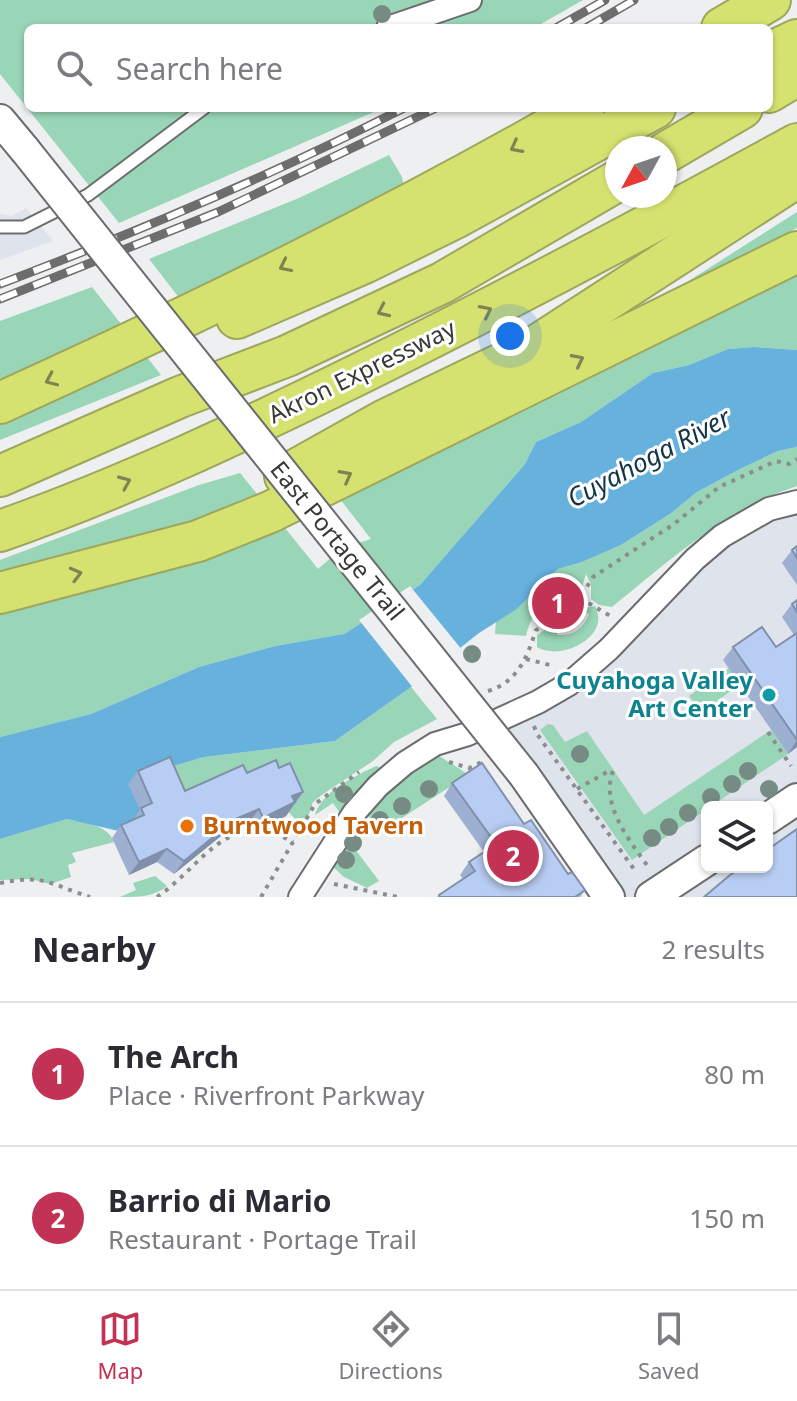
<!DOCTYPE html>
<html lang="en">
<head>
<meta charset="utf-8">
<style>
  :root { --surface:#fff; --page:#f2f2f3; --text:#2b2b33; --muted:#7c7c81; --line:#e1e1e2; --accent:#c23254 }
  body { margin:0; font-family:"Noto Sans",sans-serif; background:var(--page); color:var(--text) }
  .controls { position:absolute; right:24px; bottom:24px; display:grid; overflow:hidden; border-radius:12px; box-shadow:0 2px 6px #0004 }
  .controls button { width:72px; height:72px; display:grid; place-items:center; padding:0; border:0; border-bottom:2px solid var(--line); background:var(--surface); color:var(--text); font:40px sans-serif }
  .compass { position:absolute; left:605px; top:136px; width:72px; height:72px; border-radius:50%; background:var(--surface); box-shadow:0 2px 6px #0004; rotate:230deg }
  .you { position:absolute; left:510px; top:336px; width:28px; height:28px; margin:-20px; border:6px solid #fff; border-radius:50%; background:#1a73e8; box-shadow:0 0 0 12px #1a73e833 }
  .badge { display:grid; place-items:center; width:52px; height:52px; border-radius:50%; background:var(--accent); color:#fff; font-size:26px; font-weight:700 }
  .pin { position:absolute; translate:-50% -50%; border:4px solid #fff; box-shadow:0 2px 8px #0006 }
  .list { margin:0; padding:0; list-style:none }
  h2 { display:flex; justify-content:space-between; align-items:center; height:104px; margin:0; padding:0 32px; font-size:34px }
  h2 small { font-size:26px; font-weight:400; color:var(--muted) }
  .list li { display:grid; grid-template-columns:52px 1fr auto; gap:24px; align-items:center; box-sizing:border-box; height:144px; padding:0 32px; border-top:2px solid var(--line) }
  .list b { display:block; font-size:30px; white-space:nowrap }
  .list p { margin:0; font-size:26px; white-space:nowrap; color:var(--muted) }
  .list em { font-size:26px; font-style:normal; color:var(--muted) }
  .icon { flex:none; width:44px; height:44px; fill:none; stroke:currentColor; stroke-width:2; stroke-linecap:round; stroke-linejoin:round }
  .map { position:relative; flex:none; width:797px; height:897px; overflow:hidden }
  .search { position:absolute; background:var(--surface); box-shadow:0 2px 6px #0004; left:24px; right:24px; top:24px; height:88px; display:flex; align-items:center; gap:20px; box-sizing:border-box; padding:0 28px; border-radius:12px; color:var(--muted); font-size:30px }
  .sheet { height:392px; background:var(--surface) }
  nav { display:flex; justify-content:space-around; align-items:center; box-sizing:border-box; height:112px; border-top:2px solid var(--line); background:var(--surface); font-size:22px; color:var(--muted) }
  nav a { display:grid; justify-items:center; gap:4px }
  nav .on { color:var(--accent) }
  .map>svg:first-child { display:block }
  .built { fill:#dee3ec; fill-rule:evenodd }
  .green { fill:#99d5b7 }
  .water { fill:#67b1dd }
  .pier { fill:#eeeff0 }
  .lines { fill:none; stroke-linecap:round; stroke-linejoin:round }
  .lane-casing { stroke:#6b6c6e; stroke-width:15 }
  .street-casing { stroke:#6b6c6e; stroke-width:26 }
  .secondary-casing { stroke:#6b6c6e; stroke-width:34 }
  .highway-casing { stroke:#9ea65d; stroke-width:44 }
  .path { stroke:#8c8d8e; stroke-width:4; stroke-dasharray:4 6; stroke-linecap:butt }
  .lane { stroke:#fff; stroke-width:11 }
  .street { stroke:#fff; stroke-width:22 }
  .secondary { stroke:#fff; stroke-width:30 }
  .highway { stroke:#d5e270; stroke-width:40 }
  .rail-casing { stroke:#6d6d6e; stroke-width:9 }
  .rail { stroke:#fff; stroke-width:6; stroke-dasharray:18; stroke-linecap:butt }
  .secondary-bridge-casing { stroke:#6b6c6e; stroke-width:34; stroke-linecap:butt }
  .secondary-bridge { stroke:#fff; stroke-width:30 }
  .tree { fill:#768b83 }
  .wall { fill:#9eb0d1 }
  .shaded-wall { fill:#8190aa }
  .building { fill:#b8cdf3; stroke:#8190aa; stroke-width:2 }
  .oneway { stroke:#7f8452 }
  .culture-dot { fill:#0f9aa8; stroke:#fff; stroke-width:3 }
  .food-dot { fill:#e8710a; stroke:#fff; stroke-width:3 }
  .labels { text-anchor:middle; stroke-width:6; stroke-linejoin:round; paint-order:stroke }
  .street-label { font-size:24px; fill:#383839; stroke:#fff }
  .culture-label { font-size:24px; font-weight:bold; fill:#0d838f; stroke:#fff; text-anchor:end }
  .food-label { font-size:24px; font-weight:bold; fill:#c56008; stroke:#fff; text-anchor:start }
  .water-label { font-size:26px; font-style:italic; fill:#143548; stroke:#fff }
</style>
</head>
<body>
<div class="map">
<svg width="797" height="897" viewBox="0 0 797 897">
  <rect width="100%" height="100%" fill="#eeeff0"/>
  <!-- built -->
  <g class="built">
    <path d="M26,208L53,241L0,260V214L12,216Z"/>
    <path d="M797,502V897H609L483,727L538,702L695,559ZM707,807H767V867H707Z"/>
  </g>
  <!-- green -->
  <g class="green">
    <path d="M0,0H583L534,28H28V108H383L119,223L0,74Z"/>
    <path d="M389,155L402,177L404,187L184,304L149,259L299,198Z"/>
    <path d="M797,212V228L682,287L687,282Z"/>
    <path d="M797,271V350L754,347L728,349L689,365L653,373L581,422L536,442L525,464L420,585L344,634L275,646L199,667L91,714L0,737V611L281,523L318,569L342,548L371,539L340,499Z"/>
    <path d="M92,287L125,329L0,390V321Z"/>
    <path d="M143,352L161,375L0,440V418Z"/>
    <path d="M797,447V486C725,510 670,560 612,607L599,605L591,599V585L586,574L581,590C554,582 531,612 526,636L495,634L496,622L517,609L558,569L582,562L621,545L670,514L697,492L740,469L778,451Z"/>
    <path d="M240,473L262,500L209,521L0,579V560L199,485Z"/>
    <path d="M595,606C612,636 561,662 537,647V635L546,629L558,628L557,635C574,636 583,629 589,614L583,611L585,608Z"/>
    <path d="M729,668L740,684L701,713L689,696Z"/>
    <path d="M411,687L437,719L394,742L373,761L323,794L313,802L308,817L296,820L286,809L181,796L160,770L204,757L335,741Z"/>
    <path d="M548,724L553,725L565,742L587,731L644,815L771,730L788,754L632,860L540,730Z"/>
    <path d="M430,747C441,760 455,764 468,775L376,835L363,802Z"/>
    <path d="M376,766L383,768L368,781L340,813L333,803L315,815C321,792 355,776 376,766Z"/>
    <path d="M67,819C84,823 107,824 114,842L72,853L76,862L68,865L71,877L50,884L30,879L0,880V839Z"/>
    <path d="M351,834L362,844L355,849L379,881L367,888L344,877L332,866Z"/>
    <path d="M155,876L167,886C154,897 138,897 120,897L136,890L133,883Z"/>
  </g>
  <!-- water -->
  <path class="water" d="M754,347L797,350V447L778,451L740,469L697,492L670,514L621,545L582,562L558,569L517,609L479,633L411,687L335,741L204,757L160,770L143,817L123,832L67,819L0,839V737L91,714L199,667L275,646L344,634L420,585L525,464L536,442L581,422L653,373L689,365L728,349Z"/>
  <!-- pier -->
  <path class="pier" d="M410,586L463,651L414,689L359,620Z"/>
  <g class="lines">
    <!-- lane casing -->
    <g class="lane-casing">
      <path id="lane" d="M0,227H24L88,195L204,108"/>
    </g>
    <!-- street casing -->
    <g class="street-casing">
      <g id="street">
        <path d="M388,28L470,0"/>
        <path d="M300,897L354,813L378,786L405,763L435,744L468,734L538,702L569,684L609,649L695,559L722,536L769,509L797,502"/>
      </g>
    </g>
    <!-- secondary casing -->
    <g class="secondary-casing">
      <g id="secondary">
        <path d="M0,120L25,150"/>
        <path d="M524,775L609,897"/>
        <path d="M767,819L797,799"/>
        <path d="M651,897L707,860"/>
      </g>
    </g>
    <!-- highway casing -->
    <g class="highway-casing">
      <g id="highway">
        <path d="M722,28L770,0"/>
        <path d="M769,53L797,40"/>
        <path d="M769,92L797,75"/>
        <path d="M665,153L742,108"/>
        <path d="M237,318L364,263L457,217L655,108"/>
        <path d="M0,403C198,313 396,217 584,108"/>
        <path d="M0,476L180,397L287,356L442,283L617,181"/>
        <path d="M285,476L385,420L530,350L797,177"/>
        <path d="M0,531C125,487 243,431 361,373C509,300 653,223 797,144"/>
        <path d="M0,593L198,541L270,512L797,252"/>
      </g>
    </g>
    <!-- path -->
    <g class="path">
      <path d="M580,598L612,617"/>
      <path d="M526,659L554,666"/>
      <path d="M488,691C518,682 527,657 536,630L557,621L580,598L593,577L674,524L719,487L776,461L789,464L797,459"/>
      <path d="M534,726L537,734L636,872"/>
      <path d="M768,732L791,766"/>
      <path d="M449,762L469,768L482,762"/>
      <path d="M613,771C600,805 630,841 649,868"/>
      <path d="M577,789L607,772L612,773"/>
      <path d="M0,883C45,874 49,884 90,897"/>
      <path d="M334,884L398,897"/>
      <path d="M157,897C203,866 227,806 293,842"/>
      <path d="M261,897L315,804L359,772"/>
    </g>
    <!-- lane -->
    <use href="#lane" class="lane"/>
    <!-- street -->
    <use href="#street" class="street"/>
    <!-- secondary -->
    <use href="#secondary" class="secondary"/>
    <!-- highway -->
    <use href="#highway" class="highway"/>
    <!-- rail casing -->
    <g class="rail-casing">
      <g id="rail">
        <path d="M556,28L605,0"/>
        <path d="M586,28L634,0"/>
        <path d="M0,284C137,232 273,175 404,108"/>
        <path d="M0,299L218,212L436,108"/>
      </g>
    </g>
    <!-- rail -->
    <use href="#rail" class="rail"/>
    <!-- secondary-bridge casing -->
    <g class="secondary-bridge-casing">
      <path id="secondary-bridge" d="M25,150L524,775"/>
    </g>
    <!-- secondary-bridge -->
    <use href="#secondary-bridge" class="secondary-bridge"/>
  </g>
  <!-- trees -->
  <g class="tree">
    <circle cx="382" cy="14" r="9"/>
    <circle cx="472" cy="654" r="9"/>
    <circle cx="580" cy="754" r="9"/>
    <circle cx="748" cy="771" r="9"/>
    <circle cx="732" cy="784" r="9"/>
    <circle cx="429" cy="789" r="9"/>
    <circle cx="769" cy="789" r="9"/>
    <circle cx="344" cy="794" r="9"/>
    <circle cx="711" cy="797" r="9"/>
    <circle cx="402" cy="806" r="9"/>
    <circle cx="688" cy="813" r="9"/>
    <circle cx="380" cy="820" r="9"/>
    <circle cx="669" cy="827" r="9"/>
    <circle cx="652" cy="838" r="9"/>
    <circle cx="353" cy="843" r="9"/>
    <circle cx="346" cy="860" r="9"/>
  </g>
  <!-- wall -->
  <g class="wall">
    <path d="M797,546V585L782,563L792,550Z"/>
    <path d="M797,600V747L788,754L723,660L733,647H776L794,635L782,617L792,604Z"/>
    <path d="M279,768L303,792L286,816L254,832L249,822L226,832L174,874L157,862L129,875L112,838L121,825L133,820L140,810L128,784L138,771L185,791L247,773Z"/>
    <path d="M452,783L524,824L568,874L585,890L580,897H437L439,895L463,879L460,875L469,862L484,852L444,796Z"/>
  </g>
  <!-- shaded-wall -->
  <g class="shaded-wall">
    <path d="M797,740V747L788,754Z"/>
    <path d="M303,792L286,816L254,832L263,818L292,796Z"/>
    <path d="M259,809L249,822L226,832L174,874L184,861L235,819Z"/>
    <path d="M167,849L157,862L129,875L139,862Z"/>
  </g>
  <!-- building -->
  <g class="building">
    <path d="M797,546V558L792,550Z"/>
    <path d="M797,600V612L792,604Z"/>
    <path d="M762,627L776,647L797,633V740L733,647Z"/>
    <path d="M170,757L185,791L243,765L247,773L276,760L279,768L290,763L303,792L292,796L295,802L263,818L259,809L235,819L184,861L167,849L139,862L121,825L144,815L141,808L152,803L138,771Z"/>
    <path d="M482,763L524,824L531,820L568,874L572,872L585,890L575,897H440L439,895L475,871L469,862L496,844L452,783Z"/>
    <path d="M797,829V897H704L730,875L742,867H767V850Z"/>
  </g>
  <!-- one-way arrows -->
  <defs><path id="oneway-chevron" d="M-2-3.5L2.5 0L-2 3.5" fill="none" stroke-width="1.6" stroke-linecap="round" stroke-linejoin="round" transform="scale(2)"/></defs>
  <g class="oneway">
    <use href="#oneway-chevron" transform="translate(516 147) rotate(152)"/>
    <use href="#oneway-chevron" transform="translate(285 266) rotate(154)"/>
    <use href="#oneway-chevron" transform="translate(383 311) rotate(155)"/>
    <use href="#oneway-chevron" transform="translate(486 311) rotate(-27)"/>
    <use href="#oneway-chevron" transform="translate(578 360) rotate(-27)"/>
    <use href="#oneway-chevron" transform="translate(51 380) rotate(156)"/>
    <use href="#oneway-chevron" transform="translate(346 476) rotate(-28)"/>
    <use href="#oneway-chevron" transform="translate(125 482) rotate(-23)"/>
    <use href="#oneway-chevron" transform="translate(76 574) rotate(-15)"/>
  </g>
  <!-- markers -->
  <circle class="culture-dot" cx="769" cy="695" r="8"/>
  <circle class="food-dot" cx="187" cy="826" r="8"/>
  <g class="labels">
    <!-- street labels -->
    <g class="street-label">
      <text transform="translate(362 372) rotate(-26)" y="8">Akron Expressway</text>
      <text transform="translate(337 541) rotate(51)" y="8">East Portage Trail</text>
    </g>
    <!-- culture labels -->
    <g class="culture-label">
      <text x="753" y="689">Cuyahoga Valley<tspan x="753" dy="28">Art Center</tspan></text>
    </g>
    <!-- food labels -->
    <g class="food-label">
      <text x="203" y="834">Burntwood Tavern</text>
    </g>
    <!-- water labels -->
    <g class="water-label">
      <text transform="translate(649 458) rotate(-28)" y="9">Cuyahoga River</text>
    </g>
  </g>
</svg>
<div class="controls">
<button><svg class="icon" aria-label="layers" viewBox="0 0 24 24"><path d="M12 4l9 5-9 5-9-5zM3 14l9 5 9-5"/></svg></button>
</div>
<svg class="compass" viewBox="-18 -18 36 36"><path d="M0-13l5 13h-10z" fill="#e53935"/><path d="M0 13l5-13h-10z" fill="#7c7c81"/></svg>
<div class="you"></div>
<div class="pin badge" style="left:558px;top:603px">1</div>
<div class="pin badge" style="left:513px;top:856px">2</div>
<div class="search"><svg class="icon" aria-label="search" viewBox="0 0 24 24"><circle cx="10" cy="10" r="6"/><path d="M15 15l6 6"/></svg>Search here</div>
</div>
<section class="sheet">
<h2>Nearby<small>2 results</small></h2>
<ul class="list">
<li><span class="badge">1</span><div><b>The Arch</b><p>Place · Riverfront Parkway</p></div><em>80 m</em></li>
<li><span class="badge">2</span><div><b>Barrio di Mario</b><p>Restaurant · Portage Trail</p></div><em>150 m</em></li>
</ul>
</section>
<nav>
<a class="on"><svg class="icon" aria-label="map" viewBox="0 0 24 24"><path d="M3 6l6-2 6 2 6-2v14l-6 2-6-2-6 2zM9 4v14M15 6v14"/></svg>Map</a>
<a><svg class="icon" aria-label="directions" viewBox="0 0 24 24"><path d="M12 3l9 9-9 9-9-9zM9 14v-3h6M13 9l2 2-2 2"/></svg>Directions</a>
<a><svg class="icon" aria-label="saved" viewBox="0 0 24 24"><path d="M7 4h10v16l-5-4-5 4z"/></svg>Saved</a>
</nav>
</body>
</html>
